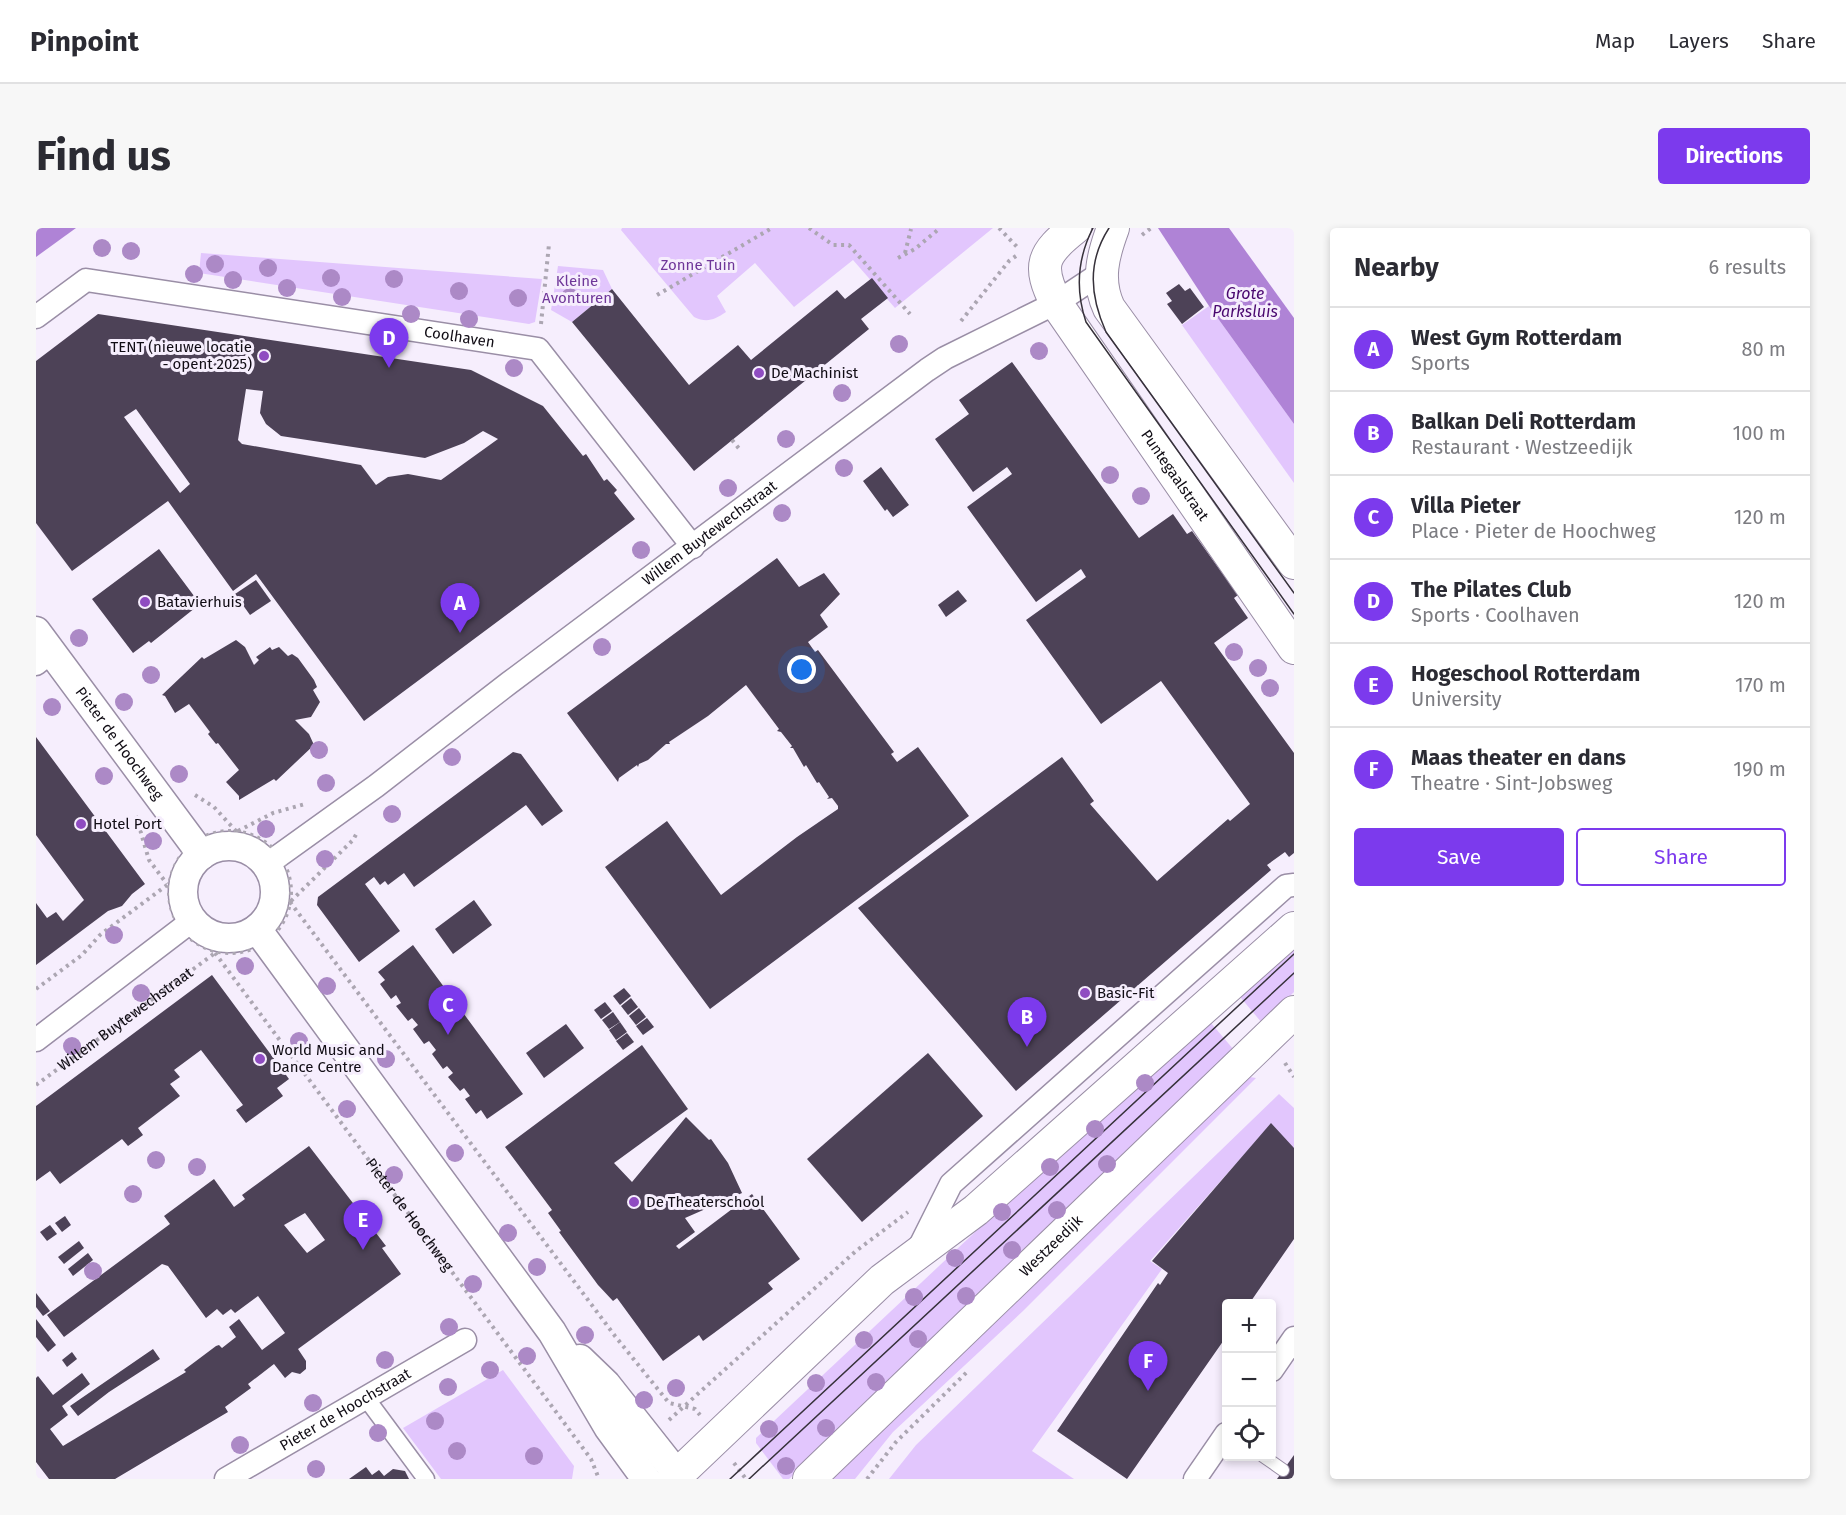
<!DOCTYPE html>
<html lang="en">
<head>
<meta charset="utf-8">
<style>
  :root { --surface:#fff; --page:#f7f7f7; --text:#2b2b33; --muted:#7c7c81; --line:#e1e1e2; --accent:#7c3aed }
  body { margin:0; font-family:"Fira Sans",sans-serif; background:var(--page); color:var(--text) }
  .controls { position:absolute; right:18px; bottom:18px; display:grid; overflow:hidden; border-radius:6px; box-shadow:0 3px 9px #0003 }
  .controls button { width:54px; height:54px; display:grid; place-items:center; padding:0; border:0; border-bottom:2px solid var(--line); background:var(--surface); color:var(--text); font:30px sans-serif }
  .you { position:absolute; left:766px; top:442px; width:21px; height:21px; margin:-15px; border:4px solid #fff; border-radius:50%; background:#1a73e8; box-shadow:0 0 0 9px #1a73e833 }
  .badge { display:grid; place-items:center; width:39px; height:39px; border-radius:50%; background:var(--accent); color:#fff; font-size:20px; font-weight:700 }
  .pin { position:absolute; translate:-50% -50px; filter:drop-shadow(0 2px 3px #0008) }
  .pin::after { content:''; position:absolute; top:32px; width:21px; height:18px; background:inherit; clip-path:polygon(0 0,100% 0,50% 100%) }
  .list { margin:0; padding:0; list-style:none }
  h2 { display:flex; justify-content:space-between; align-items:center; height:78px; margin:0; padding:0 24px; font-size:26px }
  h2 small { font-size:20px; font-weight:400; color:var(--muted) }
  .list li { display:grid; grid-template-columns:39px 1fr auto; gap:18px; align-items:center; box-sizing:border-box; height:84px; padding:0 24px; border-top:2px solid var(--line) }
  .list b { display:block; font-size:22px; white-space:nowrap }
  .list p { margin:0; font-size:20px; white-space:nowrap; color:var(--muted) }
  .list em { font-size:20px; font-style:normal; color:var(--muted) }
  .actions { display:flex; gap:12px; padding:18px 24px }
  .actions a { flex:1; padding:14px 0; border:2px solid var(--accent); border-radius:6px; text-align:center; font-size:21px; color:var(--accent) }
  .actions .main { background:var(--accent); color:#fff }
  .icon { flex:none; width:33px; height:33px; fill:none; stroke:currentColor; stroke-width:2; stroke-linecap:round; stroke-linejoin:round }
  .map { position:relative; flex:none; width:1258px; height:1251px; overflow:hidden; border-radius:6px }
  header { display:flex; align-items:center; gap:36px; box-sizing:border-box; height:84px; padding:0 30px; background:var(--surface); border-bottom:2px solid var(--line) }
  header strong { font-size:28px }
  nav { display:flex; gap:33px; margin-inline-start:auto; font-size:21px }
  .intro { display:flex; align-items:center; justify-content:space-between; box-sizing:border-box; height:144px; padding:0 36px }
  h1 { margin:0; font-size:42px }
  .button { padding:15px 27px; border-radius:6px; background:var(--accent); color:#fff; font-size:21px; font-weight:700 }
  main { display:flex; gap:36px; padding:0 36px }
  aside { flex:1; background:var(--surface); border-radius:6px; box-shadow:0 3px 9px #0003 }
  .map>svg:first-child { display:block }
  .green { fill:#e2c6fd }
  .water { fill:#af83d6 }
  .building { fill:#4d4257; fill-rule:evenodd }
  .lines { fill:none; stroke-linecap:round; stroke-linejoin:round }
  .service-casing { stroke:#9a8ea6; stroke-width:14 }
  .pedestrian-casing { stroke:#9a8ea6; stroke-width:19 }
  .minor-casing { stroke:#9a8ea6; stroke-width:25 }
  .tertiary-casing { stroke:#9a8ea6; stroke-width:31 }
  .secondary-casing { stroke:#9a8ea6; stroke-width:34 }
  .path { stroke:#aca6b2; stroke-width:4; stroke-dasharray:3 4.5; stroke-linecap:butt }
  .service { stroke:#fff; stroke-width:12 }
  .pedestrian { stroke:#fff; stroke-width:16 }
  .minor { stroke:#fff; stroke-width:22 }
  .tertiary { stroke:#fff; stroke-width:28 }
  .secondary { stroke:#fff; stroke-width:32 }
  .tram { stroke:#36313a; stroke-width:1.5 }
  .tree { fill:#ac89c6 }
  .poi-dot { fill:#8f4cc1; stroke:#f6eefd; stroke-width:2 }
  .labels { text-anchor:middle; stroke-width:6; stroke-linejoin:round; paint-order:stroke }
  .park-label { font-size:15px; fill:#6f3799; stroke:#f6eefd }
  .street-label { font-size:15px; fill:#100c14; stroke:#f6eefd }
  .poi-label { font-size:15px; fill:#100c14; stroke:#f6eefd; text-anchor:start }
  .water-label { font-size:16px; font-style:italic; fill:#49076f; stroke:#f6eefd }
</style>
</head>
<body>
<header>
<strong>Pinpoint</strong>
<nav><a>Map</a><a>Layers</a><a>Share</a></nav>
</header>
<div class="intro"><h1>Find us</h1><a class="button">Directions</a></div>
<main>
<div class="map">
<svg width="1258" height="1251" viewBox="0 0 1258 1251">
  <rect width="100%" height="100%" fill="#f6eefd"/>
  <!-- green -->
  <g class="green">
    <path d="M586,0H957L859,80L817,32L758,79L719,35L681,68L690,84C678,92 671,95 658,89L585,2Z"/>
    <path d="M165,25L506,51L499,94L493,96L163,45Z"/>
    <path d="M522,38L567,42L576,61L536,94L515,82Z"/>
    <path d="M1173,78L1258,196V255L1146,97Z"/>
    <path d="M1258,714V764L1226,795L1200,764Z"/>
    <path d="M1169,788L1198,822L753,1251H747L720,1215V1210Z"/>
    <path d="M1214,849L1220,850L987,1083L857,1204L819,1251H796Z"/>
    <path d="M1243,866L1258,880V926L1234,897L1114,1033L1126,1041L996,1223L1038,1251H853L880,1217Z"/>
    <path d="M467,1142L538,1238L536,1251H405L367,1200Z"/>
  </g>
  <!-- water -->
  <g class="water">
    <path d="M0,0H40L0,29Z"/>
    <path d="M1122,0H1193L1258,90V196L1173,78Z"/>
  </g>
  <!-- building -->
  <g class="building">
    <path d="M836,50L852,70L825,91L833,101L658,243L536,94L576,61L653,157L702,117L715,132L801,62L809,71Z"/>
    <path d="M1143,56L1149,63L1154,60L1168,79L1146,96L1131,76L1136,73L1130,65Z"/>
    <path d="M62,86L435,142L507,178L547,228L550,226L568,253L571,251L581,262L578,265L599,291L328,493L220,346L197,363L132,273L36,343L0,295V133ZM210,161L227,163L224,185L230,196L245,208L389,230L428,215L447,203L462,211L405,252L372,246L352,249L340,257L325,237L206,216L202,212ZM100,181L154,256L144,265L88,189Z"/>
    <path d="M976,134L1103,310L1137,286L1151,306L1156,303L1202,367L1198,370L1212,390L1178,415L1258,525V625L1253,629L1249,624L1231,637L1235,642L980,863L822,680L1026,529L1058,573L1054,576L1121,653L1192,591L1194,593L1214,576L1125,453L1065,496L990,392L1050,349L1045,341L1000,374L931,279L976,246L971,239L937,264L899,211L933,186L923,172Z"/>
    <path d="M845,239L873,277L857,289L851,281L849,283L827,253Z"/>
    <path d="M123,321L164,376L115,415L113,413L97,425L56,371Z"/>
    <path d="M741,330L763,359L788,345L804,366L784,387L792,399L772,414L779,424L782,422L858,524L855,526L861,534L882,519L933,588L674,781L569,639L631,593L685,667L761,609L802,581V578L796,570L791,571L793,569L783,554L781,555L770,537L768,539L757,520H754L756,518L745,504L741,503L743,501L710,457L672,488L633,514L634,516H630L612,532L603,536L602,539L601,537L583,550L582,554L531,485Z"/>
    <path d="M220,352L235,373L214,387L199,366Z"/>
    <path d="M922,362L931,373L910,389L902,377Z"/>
    <path d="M200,412L209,419L218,437L223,432L220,429L234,419L236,422L243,419L252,428L256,426L262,430L278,452L281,459L277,462L284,474L275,489L259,492L273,506L278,517L240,553L238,551L203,572V568L190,554L203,542L182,515L180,516L172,506L174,504L153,476L139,485L129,468L126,467L166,429L168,431Z"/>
    <path d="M0,509L109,656L96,666L86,678L72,683L0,737V675L11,690L20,684L27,693L48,672L0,607Z"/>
    <path d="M477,524L485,526L527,583L506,598L490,577L378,659L368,645L352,657L349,653L344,657L338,649L329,656L364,703L323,734L281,677L282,669Z"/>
    <path d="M438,672L456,697L417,726L399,701Z"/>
    <path d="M377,717L487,866L451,891L445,882L440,886L429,871L434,868L428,860L424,863L412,849L417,845L411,838L407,841L396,826L400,822L393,813L388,816L377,801L382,797L376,790L372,793L360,778L365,775L360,767L355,771L344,756L349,752L342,744Z"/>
    <path d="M176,747L253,851L241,860L247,868L210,895L200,882L207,877L165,822L138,842L144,849L134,856L144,868L102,900L107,907L92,918L86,911L24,956L14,943L0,953V878Z"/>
    <path d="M588,760L595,768L584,777L577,768Z"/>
    <path d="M595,770L602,779L592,787L585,778Z"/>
    <path d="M569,774L576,783L565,791L558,782Z"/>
    <path d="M603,780L610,789L600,797L593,788Z"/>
    <path d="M577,784L584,794L573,801L566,792Z"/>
    <path d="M611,790L618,799L607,807L600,798Z"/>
    <path d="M584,794L591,804L580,812L573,802Z"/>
    <path d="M530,796L548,820L508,850L490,825Z"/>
    <path d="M591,805L598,814L587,822L580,813Z"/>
    <path d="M606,817L652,881L578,935L596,954L650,889L673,912L675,911L692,935L706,965L649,990L659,1004L640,1018L643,1021L716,966L764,1031L732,1055L737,1061L678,1105L667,1113L663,1107L627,1133L581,1070L577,1073L562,1057L523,1004L525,1003L512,985L516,982L469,919Z"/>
    <path d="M892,825L947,888L826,994L771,931Z"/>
    <path d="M1235,895L1258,920V1011L1213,1076H1190V1109L1091,1251L1021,1203L1122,1055L1124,1057L1132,1045L1116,1033Z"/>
    <path d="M273,918L350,1018L346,1020L365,1046L262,1121L270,1133V1141L264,1146L256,1144L249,1150L238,1136L212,1156L215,1160L189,1179L192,1184L79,1251H13L0,1234V1150L2,1148L17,1167L46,1145L54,1156L26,1178L32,1187L14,1201L27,1218L150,1144L148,1142L180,1118L183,1117L186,1120L200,1109L193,1099L203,1091L226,1122L249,1105L222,1068L199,1085L195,1081L187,1087L181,1081L170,1090L132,1038L126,1036L28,1109L11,1087L134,996L128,988L178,951L198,979L209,971L206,967ZM269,985L289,1012L271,1025L248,997Z"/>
    <path d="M29,988L35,997L26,1004L19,995Z"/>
    <path d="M14,997L21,1006L11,1013L4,1004Z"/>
    <path d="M43,1013L48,1020L28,1036L22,1029Z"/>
    <path d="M52,1025L57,1032L37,1048L32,1041Z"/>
    <path d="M0,1065L14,1083L7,1088L0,1079Z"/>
    <path d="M0,1091L20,1117L12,1124L0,1109Z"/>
    <path d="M117,1121L124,1131L73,1164L42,1188L34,1178Z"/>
    <path d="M36,1124L41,1131L31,1139L26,1132Z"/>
    <path d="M1258,1227V1251H1241Z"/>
    <path d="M330,1239L336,1247L343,1242L348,1248L357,1241L369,1243L373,1251H313Z"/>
  </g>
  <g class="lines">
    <!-- service casing -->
    <g class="service-casing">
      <path id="service" d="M1227,1228L1247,1242"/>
    </g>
    <!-- pedestrian casing -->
    <g class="pedestrian-casing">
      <path id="pedestrian" d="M330,1170L390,1251"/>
    </g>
    <!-- minor casing -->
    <g class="minor-casing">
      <g id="minor">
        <path id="s3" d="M0,89L50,52L502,121L657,319"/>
        <path d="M0,436L15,424"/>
        <path id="s4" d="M230,637L340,558L473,455L891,142L909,130L1020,75L1065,45"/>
        <path d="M0,812L157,692"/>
        <path d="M881,1024L915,956L1250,658L1258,657"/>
        <path d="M1236,1142L1258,1110"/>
        <path id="s5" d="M190,1251L429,1112"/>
        <path d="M1159,1251L1190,1206"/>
      </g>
    </g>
    <!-- tertiary casing -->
    <g class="tertiary-casing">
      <g id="tertiary">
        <path id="s6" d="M0,403L166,627"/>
        <circle cx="193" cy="664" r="46"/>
        <path d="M221,701L516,1104L572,1199L610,1251"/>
        <path d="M544,1131L570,1156L645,1251"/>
      </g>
    </g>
    <!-- secondary casing -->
    <g class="secondary-casing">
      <g id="secondary">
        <path id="s7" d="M1039,0C1006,26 1001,37 1020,75L1258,420"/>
        <path d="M1077,0C1067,27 1060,52 1073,80L1258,335"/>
        <path d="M637,1251L846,1052L940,982L1258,700"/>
        <path id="s8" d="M773,1251L1258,784"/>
      </g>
    </g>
    <!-- path -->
    <g class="path">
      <path d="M773,0L797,17H813L874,86"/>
      <path d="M963,0L983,21"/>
      <path d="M1106,7L1115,0"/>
      <path d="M869,25L875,1"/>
      <path d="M862,30L879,21L904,0"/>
      <path d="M621,67L736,0"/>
      <path d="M925,93L973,33L980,28"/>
      <path d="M505,96L513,16"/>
      <path d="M696,212L705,223"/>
      <path d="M159,567L178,579L200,603"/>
      <path d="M100,588L113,632L131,656"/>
      <path d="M202,603L237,585L269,576"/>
      <circle cx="194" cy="664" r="61"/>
      <path d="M255,673L317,612L322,603"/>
      <path d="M254,674L579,1108L633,1175L659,1181L664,1187"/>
      <path id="s1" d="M179,725L555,1231L563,1251"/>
      <path d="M0,761L46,727L64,707L131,657"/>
      <path d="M1249,835L1258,849"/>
      <path id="s2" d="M0,857L179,725"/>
      <path d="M633,1192L820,1023L872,984"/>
      <path d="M698,1235L710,1251"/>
      <path d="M831,1251L860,1214L933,1142"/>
    </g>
    <!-- service -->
    <use href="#service" class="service"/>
    <!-- pedestrian -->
    <use href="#pedestrian" class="pedestrian"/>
    <!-- minor -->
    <use href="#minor" class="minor"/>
    <!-- tertiary -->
    <use href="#tertiary" class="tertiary"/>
    <!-- secondary -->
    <use href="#secondary" class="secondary"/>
    <!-- tram -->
    <g class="tram">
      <path d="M1057,0C1041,31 1039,61 1050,94L1258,386"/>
      <path d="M1073,0C1051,34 1054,68 1070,104L1258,365"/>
      <path d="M694,1251L1258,726"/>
      <path d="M713,1251L1258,745"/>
    </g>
  </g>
  <!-- trees -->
  <g class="tree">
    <circle cx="66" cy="20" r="9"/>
    <circle cx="95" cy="23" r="9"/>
    <circle cx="179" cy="36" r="9"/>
    <circle cx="232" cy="40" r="9"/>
    <circle cx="158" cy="46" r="9"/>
    <circle cx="295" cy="50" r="9"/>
    <circle cx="358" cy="51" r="9"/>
    <circle cx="197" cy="52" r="9"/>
    <circle cx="251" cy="60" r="9"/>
    <circle cx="423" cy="63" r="9"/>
    <circle cx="306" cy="69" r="9"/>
    <circle cx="534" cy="69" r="9"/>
    <circle cx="482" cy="70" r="9"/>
    <circle cx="375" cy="86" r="9"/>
    <circle cx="433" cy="91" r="9"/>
    <circle cx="863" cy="116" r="9"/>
    <circle cx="1003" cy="123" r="9"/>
    <circle cx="478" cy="140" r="9"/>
    <circle cx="806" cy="165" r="9"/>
    <circle cx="750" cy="211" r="9"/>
    <circle cx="808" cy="240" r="9"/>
    <circle cx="1074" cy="247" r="9"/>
    <circle cx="692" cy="260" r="9"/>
    <circle cx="1105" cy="268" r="9"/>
    <circle cx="746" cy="285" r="9"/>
    <circle cx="605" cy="322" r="9"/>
    <circle cx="43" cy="410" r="9"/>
    <circle cx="566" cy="419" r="9"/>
    <circle cx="1198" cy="424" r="9"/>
    <circle cx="1222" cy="440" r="9"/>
    <circle cx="115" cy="447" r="9"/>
    <circle cx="1234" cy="460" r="9"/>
    <circle cx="88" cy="474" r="9"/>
    <circle cx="16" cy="479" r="9"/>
    <circle cx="283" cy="522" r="9"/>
    <circle cx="416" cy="529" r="9"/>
    <circle cx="143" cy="546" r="9"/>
    <circle cx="68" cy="548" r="9"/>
    <circle cx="290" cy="555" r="9"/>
    <circle cx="356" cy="586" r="9"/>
    <circle cx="230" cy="601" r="9"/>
    <circle cx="117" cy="613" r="9"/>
    <circle cx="289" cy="631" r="9"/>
    <circle cx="78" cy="707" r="9"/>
    <circle cx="209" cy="738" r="9"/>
    <circle cx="291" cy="758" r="9"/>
    <circle cx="105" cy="765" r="9"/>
    <circle cx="263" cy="813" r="9"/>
    <circle cx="36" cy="818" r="9"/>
    <circle cx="350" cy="831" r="9"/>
    <circle cx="1109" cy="855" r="9"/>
    <circle cx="311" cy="881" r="9"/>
    <circle cx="1059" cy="901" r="9"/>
    <circle cx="419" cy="925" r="9"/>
    <circle cx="120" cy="932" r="9"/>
    <circle cx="1071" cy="936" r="9"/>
    <circle cx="161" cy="939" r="9"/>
    <circle cx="1014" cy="939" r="9"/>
    <circle cx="358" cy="947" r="9"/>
    <circle cx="97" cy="966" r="9"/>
    <circle cx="1021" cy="982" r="9"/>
    <circle cx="966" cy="984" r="9"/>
    <circle cx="472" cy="1005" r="9"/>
    <circle cx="976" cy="1022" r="9"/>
    <circle cx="919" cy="1030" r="9"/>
    <circle cx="501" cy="1039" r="9"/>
    <circle cx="57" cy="1043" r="9"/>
    <circle cx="437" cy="1056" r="9"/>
    <circle cx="930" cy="1068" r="9"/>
    <circle cx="878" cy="1069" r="9"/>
    <circle cx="413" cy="1099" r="9"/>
    <circle cx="549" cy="1107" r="9"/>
    <circle cx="882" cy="1111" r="9"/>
    <circle cx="828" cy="1112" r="9"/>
    <circle cx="491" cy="1128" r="9"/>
    <circle cx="349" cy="1132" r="9"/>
    <circle cx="454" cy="1142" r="9"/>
    <circle cx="840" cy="1154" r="9"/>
    <circle cx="780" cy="1155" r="9"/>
    <circle cx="412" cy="1159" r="9"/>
    <circle cx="640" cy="1160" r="9"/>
    <circle cx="608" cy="1172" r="9"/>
    <circle cx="277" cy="1175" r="9"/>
    <circle cx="399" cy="1193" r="9"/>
    <circle cx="790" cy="1200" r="9"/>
    <circle cx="733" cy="1201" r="9"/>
    <circle cx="342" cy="1205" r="9"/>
    <circle cx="204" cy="1217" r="9"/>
    <circle cx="421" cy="1223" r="9"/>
    <circle cx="498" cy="1228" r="9"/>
    <circle cx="750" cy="1238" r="9"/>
    <circle cx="280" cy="1241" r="9"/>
  </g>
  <!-- markers -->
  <g class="poi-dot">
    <circle cx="228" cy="128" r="6"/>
    <circle cx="723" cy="145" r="6"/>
    <circle cx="109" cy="374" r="6"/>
    <circle cx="45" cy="596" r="6"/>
    <circle cx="1049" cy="765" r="6"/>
    <circle cx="224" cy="831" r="6"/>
    <circle cx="598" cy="974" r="6"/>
  </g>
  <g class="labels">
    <!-- park labels -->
    <g class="park-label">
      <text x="662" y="42">Zonne Tuin</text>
      <text x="541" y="58">Kleine<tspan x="541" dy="17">Avonturen</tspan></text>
    </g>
    <!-- street labels -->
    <g class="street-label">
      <text dy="5" stroke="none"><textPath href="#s3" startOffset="440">Coolhaven</textPath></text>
      <text dy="5" stroke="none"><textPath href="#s7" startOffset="298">Puntegaalstraat</textPath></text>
      <text dy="5" stroke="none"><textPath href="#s4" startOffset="554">Willem Buytewechstraat</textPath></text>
      <text dy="5" stroke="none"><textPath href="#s6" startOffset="140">Pieter de Hoochweg</textPath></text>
      <text dy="5" stroke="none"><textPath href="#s2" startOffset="111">Willem Buytewechstraat</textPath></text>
      <text dy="5" stroke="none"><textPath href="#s1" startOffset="326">Pieter de Hoochweg</textPath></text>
      <text dy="5" stroke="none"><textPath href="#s8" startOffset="336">Westzeedijk</textPath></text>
      <text dy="5" stroke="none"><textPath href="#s5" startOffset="138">Pieter de Hoochstraat</textPath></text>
    </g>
    <!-- poi labels -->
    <g class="poi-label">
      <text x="216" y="124" text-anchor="end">TENT (nieuwe locatie<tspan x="216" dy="17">- opent 2025)</tspan></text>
      <text x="735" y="150">De Machinist</text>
      <text x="121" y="379">Batavierhuis</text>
      <text x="57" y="601">Hotel Port</text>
      <text x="1061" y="770">Basic-Fit</text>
      <text x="236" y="827">World Music and<tspan x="236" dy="17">Dance Centre</tspan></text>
      <text x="610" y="979">De Theaterschool</text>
    </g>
    <!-- water labels -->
    <g class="water-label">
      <text x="1209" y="71">Grote<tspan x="1209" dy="18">Parksluis</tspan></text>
    </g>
  </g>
</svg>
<div class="controls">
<button>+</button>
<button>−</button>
<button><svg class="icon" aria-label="locate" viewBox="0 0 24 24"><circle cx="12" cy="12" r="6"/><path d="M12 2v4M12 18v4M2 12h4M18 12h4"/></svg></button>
</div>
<div class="you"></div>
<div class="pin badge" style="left:424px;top:405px">A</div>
<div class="pin badge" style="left:991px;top:819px">B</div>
<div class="pin badge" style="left:412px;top:807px">C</div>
<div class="pin badge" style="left:353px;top:140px">D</div>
<div class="pin badge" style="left:327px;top:1022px">E</div>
<div class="pin badge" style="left:1112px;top:1163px">F</div>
</div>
<aside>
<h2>Nearby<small>6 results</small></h2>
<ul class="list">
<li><span class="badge">A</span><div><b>West Gym Rotterdam</b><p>Sports</p></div><em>80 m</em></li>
<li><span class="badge">B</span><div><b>Balkan Deli Rotterdam</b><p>Restaurant · Westzeedijk</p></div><em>100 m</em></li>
<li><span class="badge">C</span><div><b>Villa Pieter</b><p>Place · Pieter de Hoochweg</p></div><em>120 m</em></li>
<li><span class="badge">D</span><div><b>The Pilates Club</b><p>Sports · Coolhaven</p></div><em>120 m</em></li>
<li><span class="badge">E</span><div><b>Hogeschool Rotterdam</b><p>University</p></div><em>170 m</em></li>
<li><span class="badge">F</span><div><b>Maas theater en dans</b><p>Theatre · Sint-Jobsweg</p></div><em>190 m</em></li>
</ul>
<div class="actions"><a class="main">Save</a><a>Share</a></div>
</aside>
</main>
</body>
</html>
